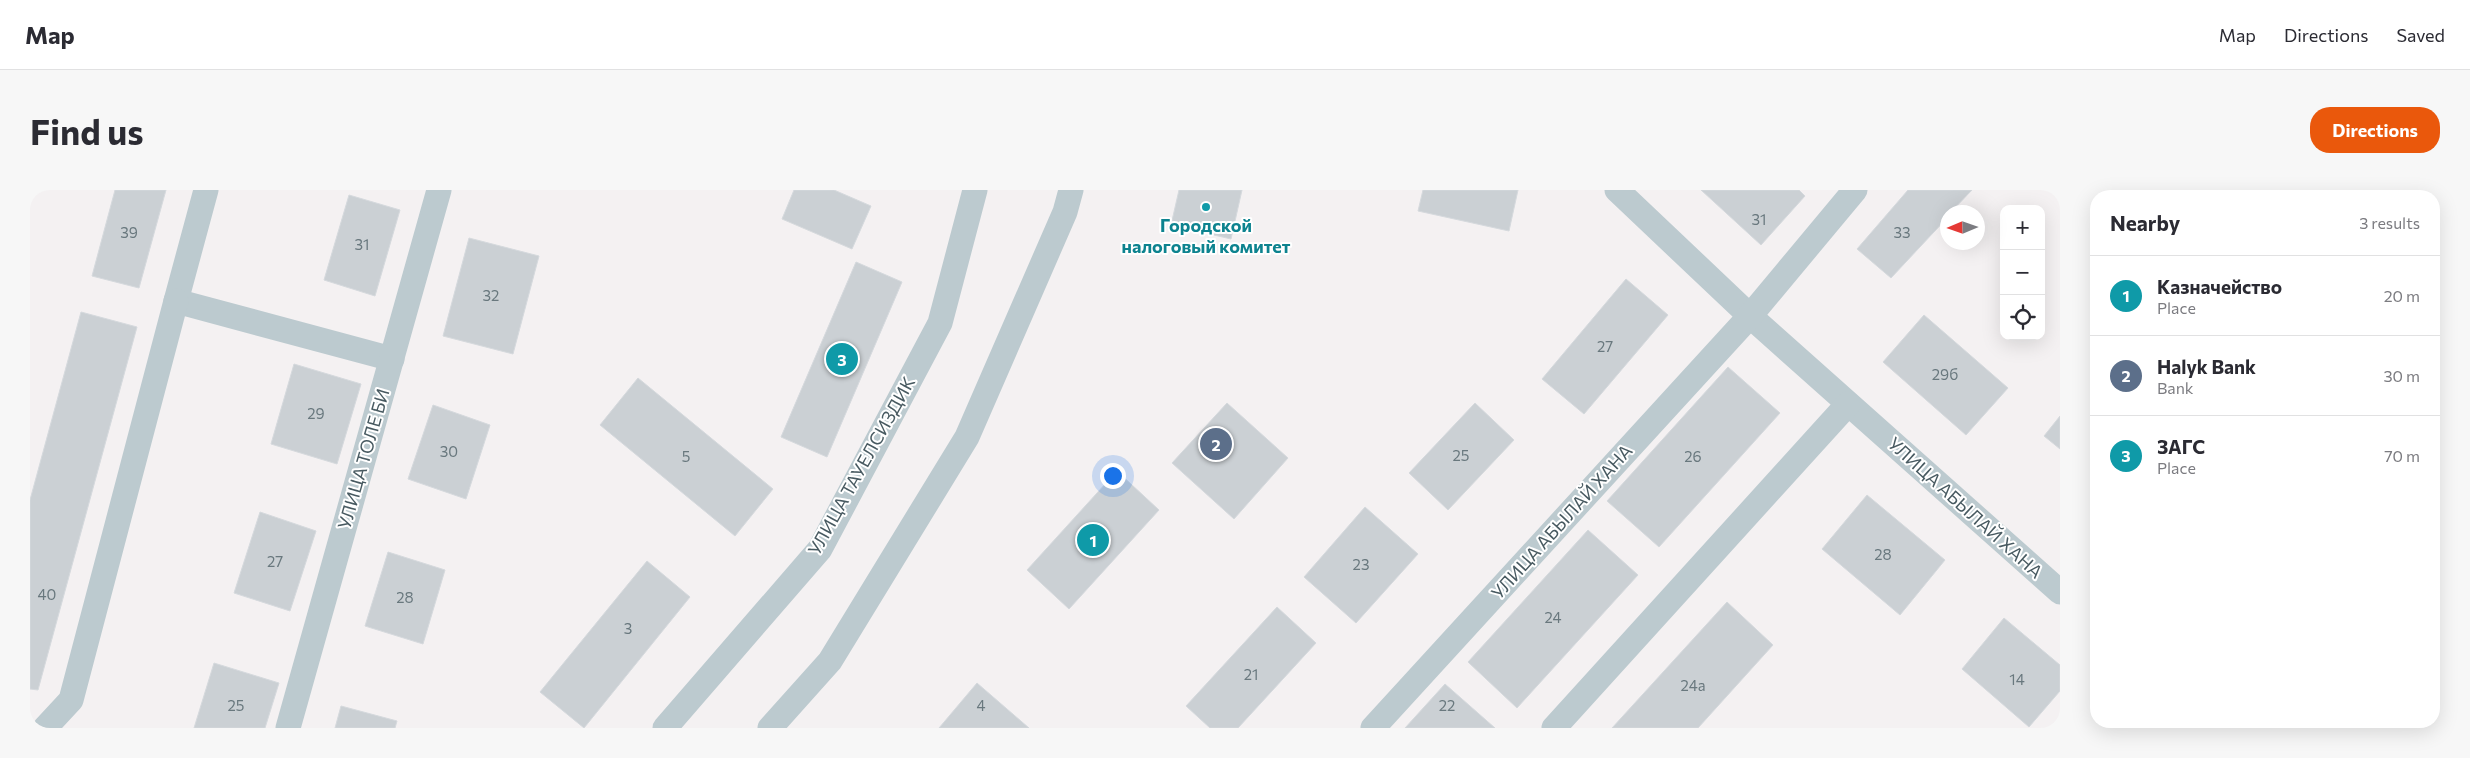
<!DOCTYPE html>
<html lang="en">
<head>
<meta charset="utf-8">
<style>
  :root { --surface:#fff; --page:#f7f7f7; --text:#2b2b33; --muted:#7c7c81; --line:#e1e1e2; --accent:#ea580c }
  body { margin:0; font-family:Commissioner,sans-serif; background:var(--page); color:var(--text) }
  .controls { position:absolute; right:15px; top:15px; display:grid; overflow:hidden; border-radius:10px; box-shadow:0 5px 20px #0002 }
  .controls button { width:45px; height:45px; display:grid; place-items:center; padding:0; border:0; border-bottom:1px solid var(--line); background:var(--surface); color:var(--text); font:25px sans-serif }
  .compass { position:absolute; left:1910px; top:15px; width:45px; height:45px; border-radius:50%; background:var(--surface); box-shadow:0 5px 20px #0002; rotate:268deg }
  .you { position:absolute; left:1082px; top:285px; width:18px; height:18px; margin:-12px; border:4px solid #fff; border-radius:50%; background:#1a73e8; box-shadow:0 0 0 8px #1a73e833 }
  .badge { display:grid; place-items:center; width:32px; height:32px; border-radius:50%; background:var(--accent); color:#fff; font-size:16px; font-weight:700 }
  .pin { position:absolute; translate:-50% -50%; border:2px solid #fff; box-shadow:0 1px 5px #0006 }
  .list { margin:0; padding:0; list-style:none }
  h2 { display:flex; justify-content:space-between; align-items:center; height:65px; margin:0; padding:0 20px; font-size:21px }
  h2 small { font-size:16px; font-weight:400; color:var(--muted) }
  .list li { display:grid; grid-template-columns:32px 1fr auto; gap:15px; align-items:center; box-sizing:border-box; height:80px; padding:0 20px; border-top:1px solid var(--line) }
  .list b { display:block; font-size:19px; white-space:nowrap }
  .list p { margin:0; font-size:16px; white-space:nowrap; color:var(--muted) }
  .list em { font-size:16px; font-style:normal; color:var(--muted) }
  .icon { flex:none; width:28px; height:28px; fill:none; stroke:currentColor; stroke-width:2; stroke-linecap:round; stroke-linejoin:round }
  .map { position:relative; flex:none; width:2030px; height:538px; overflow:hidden; border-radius:20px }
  header { display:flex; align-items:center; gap:30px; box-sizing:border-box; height:70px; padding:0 25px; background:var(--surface); border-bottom:1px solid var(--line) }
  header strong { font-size:24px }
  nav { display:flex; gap:28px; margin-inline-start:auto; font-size:18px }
  .intro { display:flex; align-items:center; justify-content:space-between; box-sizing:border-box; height:120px; padding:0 30px }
  h1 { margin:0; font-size:35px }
  .button { padding:12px 22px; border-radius:20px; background:var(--accent); color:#fff; font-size:18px; font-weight:700 }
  main { display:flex; gap:30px; padding:0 30px }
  aside { flex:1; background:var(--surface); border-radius:20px; box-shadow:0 5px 20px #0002 }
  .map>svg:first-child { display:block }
  .building { fill:#cbd0d4; stroke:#d5d9dd }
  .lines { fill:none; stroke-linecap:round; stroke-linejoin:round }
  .street { stroke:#bccacf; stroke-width:25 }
  .culture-dot { fill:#0f9aa8; stroke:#fff; stroke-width:2 }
  .labels { text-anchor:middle; stroke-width:4; stroke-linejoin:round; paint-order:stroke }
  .number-label { font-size:15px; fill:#69787e }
  .culture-label { font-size:18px; font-weight:bold; fill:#0d838f; stroke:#fff }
  .street-label { font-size:18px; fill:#485a61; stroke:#fff }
</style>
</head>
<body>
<header>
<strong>Map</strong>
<nav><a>Map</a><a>Directions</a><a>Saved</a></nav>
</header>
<div class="intro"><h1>Find us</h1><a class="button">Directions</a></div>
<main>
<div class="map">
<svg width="2030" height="538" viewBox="0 0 2030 538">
  <rect width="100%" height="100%" fill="#f4f1f2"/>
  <!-- building -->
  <g class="building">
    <path d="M85,0H136L109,98L62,86Z"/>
    <path d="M764,0H804L841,16L822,59L752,29Z"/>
    <path d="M1149,0H1212L1201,49L1141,35Z"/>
    <path d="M1393,0H1488L1479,41L1388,21Z"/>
    <path d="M1671,0H1769L1775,6L1731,55Z"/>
    <path d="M1878,0H1942L1921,22H1918V27L1861,88L1827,59Z"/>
    <path d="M319,5L370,20L345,106L294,90Z"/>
    <path d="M439,48L509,66L483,164L413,146Z"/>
    <path d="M826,72L872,92L797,267L751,247Z"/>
    <path d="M1596,89L1638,125L1554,224L1512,189Z"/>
    <path d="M51,122L107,137L8,500L0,499V310Z"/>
    <path d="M1894,125L1978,198L1936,245L1853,172Z"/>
    <path d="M264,174L331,194L307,274L241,254Z"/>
    <path d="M1698,177L1750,223L1629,357L1577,311Z"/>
    <path d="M608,188L743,299L705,346L570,235Z"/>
    <path d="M1197,213L1258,268L1204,329L1142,273Z"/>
    <path d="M1445,213L1484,250L1418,320L1379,283Z"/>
    <path d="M403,215L460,235L436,309L378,289Z"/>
    <path d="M2030,226V259L2014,246Z"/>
    <path d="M1087,281L1129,320L1039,419L997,380Z"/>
    <path d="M1837,305L1915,370L1870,425L1792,359Z"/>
    <path d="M1335,317L1388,364L1326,433L1274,387Z"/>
    <path d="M230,322L286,341L260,421L204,403Z"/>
    <path d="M1558,340L1608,385L1487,518L1438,472Z"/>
    <path d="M358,362L415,380L393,454L335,436Z"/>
    <path d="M617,371L660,407L554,538L510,502Z"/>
    <path d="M1697,412L1743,455L1668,538H1582Z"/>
    <path d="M1247,417L1286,453L1208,538H1180L1156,516Z"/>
    <path d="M1974,428L2030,475V501L1999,537L1932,479Z"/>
    <path d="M184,473L249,493L235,538H164Z"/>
    <path d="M947,493L999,538H909Z"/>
    <path d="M1415,494L1465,538H1375Z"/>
    <path d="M311,516L367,531L365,538H305Z"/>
  </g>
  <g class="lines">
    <!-- street -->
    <g class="street">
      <path d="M176,0L146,111L362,169"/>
      <path d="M1587,0L1720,126L2030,402"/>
      <path d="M15,538L41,510L146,111"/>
      <path d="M258,538L409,0"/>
      <path d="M635,538L790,359L910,133L945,0"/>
      <path d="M740,538L800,471L937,247L1035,22L1041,0"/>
      <path d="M1343,538L1720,126L1825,0"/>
      <path d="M1524,538L1818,214"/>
    </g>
  </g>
  <!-- markers -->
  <circle class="culture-dot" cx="1176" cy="17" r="5"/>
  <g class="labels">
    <!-- number labels -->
    <g class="number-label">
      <text x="1729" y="35">31</text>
      <text x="99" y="48">39</text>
      <text x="1872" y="48">33</text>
      <text x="332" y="60">31</text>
      <text x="461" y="111">32</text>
      <text x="1575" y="162">27</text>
      <text x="1915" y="190">29б</text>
      <text x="286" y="229">29</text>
      <text x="419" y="267">30</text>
      <text x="1431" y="271">25</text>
      <text x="656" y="272">5</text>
      <text x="1663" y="272">26</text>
      <text x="1853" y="370">28</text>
      <text x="245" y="377">27</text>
      <text x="1331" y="380">23</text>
      <text x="17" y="410">40</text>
      <text x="375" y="413">28</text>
      <text x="1523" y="433">24</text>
      <text x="598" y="444">3</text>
      <text x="1221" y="490">21</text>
      <text x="1987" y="495">14</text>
      <text x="1663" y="501">24а</text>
      <text x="206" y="521">25</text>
      <text x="951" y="521">4</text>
      <text x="1417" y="521">22</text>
    </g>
    <!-- culture labels -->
    <g class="culture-label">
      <text x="1176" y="42">Городской<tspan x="1176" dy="21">налоговый комитет</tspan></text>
    </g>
    <!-- street labels -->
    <g class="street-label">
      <text transform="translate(334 269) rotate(-74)" y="6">УЛИЦА ТОЛЕ БИ</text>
      <text transform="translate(832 276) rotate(-61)" y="6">УЛИЦА ТАУЕЛСИЗДИК</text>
      <text transform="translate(1935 318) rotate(42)" y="6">УЛИЦА АБЫЛАЙ ХАНА</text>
      <text transform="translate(1532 332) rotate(-48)" y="6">УЛИЦА АБЫЛАЙ ХАНА</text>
    </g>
  </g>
</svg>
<div class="controls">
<button>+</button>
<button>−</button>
<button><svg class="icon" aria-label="locate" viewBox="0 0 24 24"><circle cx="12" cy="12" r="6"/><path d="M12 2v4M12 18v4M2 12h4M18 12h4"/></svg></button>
</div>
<svg class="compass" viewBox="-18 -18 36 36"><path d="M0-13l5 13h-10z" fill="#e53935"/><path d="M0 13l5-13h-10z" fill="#7c7c81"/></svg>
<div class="you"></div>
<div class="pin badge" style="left:1063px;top:350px;background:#0f9aa8">1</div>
<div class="pin badge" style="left:1186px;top:254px;background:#5c6f8a">2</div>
<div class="pin badge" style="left:812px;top:169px;background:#0f9aa8">3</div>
</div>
<aside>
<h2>Nearby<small>3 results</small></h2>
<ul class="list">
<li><span class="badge" style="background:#0f9aa8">1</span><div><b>Казначейство</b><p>Place</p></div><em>20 m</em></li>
<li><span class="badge" style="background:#5c6f8a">2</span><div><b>Halyk Bank</b><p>Bank</p></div><em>30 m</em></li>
<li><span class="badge" style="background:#0f9aa8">3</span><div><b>ЗАГС</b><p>Place</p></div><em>70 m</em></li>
</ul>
</aside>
</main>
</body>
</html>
